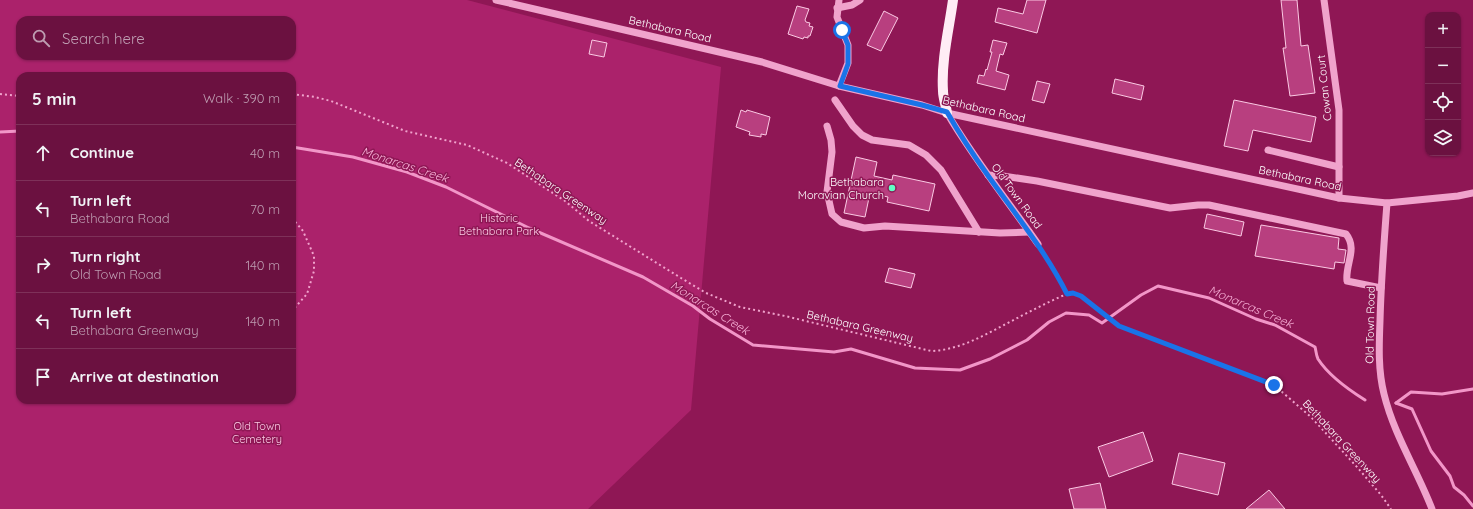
<!DOCTYPE html>
<html lang="en">
<head>
<meta charset="utf-8">
<style>
  :root { --surface:#6b1140; --page:#731f4b; --text:#f1f3f6; --muted:#be9db1; --line:#7e3159 }
  body { margin:0; font-family:Quicksand,sans-serif; background:var(--page); color:var(--text) }
  .controls { position:absolute; right:12px; top:12px; display:grid; overflow:hidden; border-radius:8px; box-shadow:0 1px 3px #0004 }
  .controls button { width:36px; height:36px; display:grid; place-items:center; padding:0; border:0; border-bottom:1px solid var(--line); background:var(--surface); color:var(--text); font:20px sans-serif }
  .stop { position:absolute; width:12px; height:12px; margin:-9px; border:3px solid #1a73e8; border-radius:50%; background:#fff }
  .stop.end { background:#1a73e8; border-color:#fff; box-shadow:0 1px 4px #0008 }
  .list { margin:0; padding:0; list-style:none }
  h2 { display:flex; justify-content:space-between; align-items:center; height:52px; margin:0; padding:0 16px; font-size:17px }
  h2 small { font-size:13px; font-weight:400; color:var(--muted) }
  .list li { display:grid; grid-template-columns:26px 1fr auto; gap:12px; align-items:center; box-sizing:border-box; height:56px; padding:0 16px; border-top:1px solid var(--line) }
  .list b { display:block; font-size:15px; white-space:nowrap }
  .list p { margin:0; font-size:13px; white-space:nowrap; color:var(--muted) }
  .list em { font-size:13px; font-style:normal; color:var(--muted) }
  .icon { flex:none; width:22px; height:22px; fill:none; stroke:currentColor; stroke-width:2; stroke-linecap:round; stroke-linejoin:round }
  .map { position:relative; flex:none; width:1473px; height:509px; overflow:hidden }
  .search { position:absolute; background:var(--surface); box-shadow:0 1px 3px #0004; left:16px; top:16px; width:280px; height:44px; display:flex; align-items:center; gap:10px; box-sizing:border-box; padding:0 14px; border-radius:12px; color:var(--muted); font-size:15px }
  .panel { position:absolute; background:var(--surface); box-shadow:0 1px 3px #0004; left:16px; top:72px; width:280px; height:332px; border-radius:12px }
  .map>svg:first-child { display:block }
  .green { fill:#ab226b; fill-rule:evenodd }
  .lines { fill:none; stroke-linecap:round; stroke-linejoin:round }
  .stream { stroke:#f296c8; stroke-width:3 }
  .building { fill:#b83f7f; stroke:#fbcae4 }
  .path { stroke:#f0a3cc; stroke-width:2; stroke-dasharray:2 3; stroke-linecap:butt }
  .minor { stroke:#f0a3cc; stroke-width:7 }
  .major { stroke:#ffecf5; stroke-width:10 }
  .route { stroke:#1a73e8; stroke-width:5 }
  .poi-dot { fill:#62ffc5; stroke:#8f1755; stroke-width:1.5 }
  .labels { text-anchor:middle; stroke-width:3; stroke-linejoin:round; paint-order:stroke }
  .street-label { font-size:11px; fill:#fff; stroke:#8f1755 }
  .poi-label { font-size:11px; fill:#fff; stroke:#8f1755; text-anchor:end }
  .park-label { font-size:11px; fill:#fbcae4; stroke:#8f1755 }
  .water-label { font-size:12px; font-style:italic; fill:#f7afd6; stroke:#8f1755 }
</style>
</head>
<body>
<div class="map">
<svg width="1473" height="509" viewBox="0 0 1473 509">
  <rect width="100%" height="100%" fill="#8f1755"/>
  <!-- green -->
  <path class="green" d="M0,0H467L721,67L691,410L588,509H0ZM20,20H292V56H20ZM20,76H292V400H20Z"/>
  <g class="lines">
    <!-- stream -->
    <g class="stream">
      <path d="M0,132L20,131"/>
      <path d="M292,147L353,157L407,172L446,187L529,228L643,277L693,306L710,319L753,345L834,352L851,349L915,368L960,370L990,359L1027,340L1049,322L1066,313L1089,315L1102,323L1141,295L1158,286L1209,298L1256,319L1275,325L1315,347C1316,350 1316,355 1318,359C1329,376 1349,390 1365,400"/>
      <path d="M1396,403L1412,409L1431,451L1450,476L1454,487L1464,495L1473,506"/>
      <path d="M1396,403L1411,392L1442,394L1473,389"/>
    </g>
  </g>
  <!-- building -->
  <g class="building">
    <path d="M1027,0H1046L1037,33L995,22L998,8L1023,14Z"/>
    <path d="M1281,0H1297L1301,46L1308,45L1315,93L1290,96L1283,48H1286Z"/>
    <path d="M797,6L809,9L805,20L806,22L810,23L809,26L813,27L810,36H808V38L804,37L803,39L788,34Z"/>
    <path d="M884,11L898,18L881,51L867,45Z"/>
    <path d="M592,40L607,43L604,57L589,54Z"/>
    <path d="M993,40L1007,43L1003,55L1000,54L996,71L1009,75L1005,90L977,83L979,75L984,76L986,69L987,70L992,52H990Z"/>
    <path d="M1115,79L1144,86L1141,100L1112,93Z"/>
    <path d="M1037,81L1050,84L1044,103L1032,100Z"/>
    <path d="M1234,100L1316,117L1311,142L1253,130L1248,151L1224,146Z"/>
    <path d="M741,110L746,112L747,110L770,117L766,135L761,134V137L749,135L750,132L736,127Z"/>
    <path d="M856,157L877,162L874,176L892,180L893,175L935,184L929,211L887,202L888,197L870,193L865,217L844,213Z"/>
    <path d="M1207,214L1244,222L1241,236L1204,228Z"/>
    <path d="M1261,225L1339,238L1338,249L1346,250L1344,263L1335,262L1334,269L1255,256Z"/>
    <path d="M889,268L915,274L911,288L885,282Z"/>
    <path d="M1143,432L1153,461L1109,477L1098,447Z"/>
    <path d="M1179,453L1225,463L1218,495L1172,484Z"/>
    <path d="M1100,483L1106,509H1074L1069,489Z"/>
    <path d="M1269,490L1285,509H1246Z"/>
  </g>
  <g class="lines">
    <!-- path -->
    <g class="path">
      <path d="M0,94L20,96"/>
      <path d="M292,94L315,97L331,101L405,131L467,145L507,163L565,201L589,221L681,278L706,293L740,307L785,316L931,351C958,350 981,337 1004,325C1023,315 1042,305 1062,296L1073,293L1081,296L1119,326L1274,385L1311,417L1357,467L1381,495L1391,509"/>
      <path d="M292,218L303,231L314,256V271L307,294L292,311"/>
      <path d="M1042,250L1067,294"/>
    </g>
    <!-- minor -->
    <g class="minor">
      <path d="M496,0L762,62L839,86L922,105L947,113L1339,198L1387,203L1458,196L1473,193"/>
      <path d="M839,0L837,17L848,45V63L839,86"/>
      <path d="M1324,0L1339,110V198"/>
      <path d="M837,8L852,5L860,0"/>
      <path d="M835,100L853,126L862,135L872,140L909,145L926,155L941,170L979,232"/>
      <path d="M947,113C974,159 1007,200 1038,244"/>
      <path d="M827,126L831,140L832,152L827,192L832,214L841,222L864,228L885,226L1000,233L1029,232"/>
      <path d="M1268,150L1339,167"/>
      <path d="M988,175L1003,176L1037,181L1170,208L1198,205H1209L1346,234C1358,249 1345,264 1347,281L1381,288"/>
      <path d="M1387,203C1384,242 1381,282 1380,321C1379,346 1378,370 1384,394C1394,435 1417,470 1432,509"/>
    </g>
    <!-- major -->
    <path class="major" d="M947,113C946,105 943,98 943,91C941,61 949,29 953,0"/>
  </g>
  <g class="lines">
    <!-- route -->
    <path class="route" d="M842,30L848,45V64L840,86L922,105L947,112C960,135 974,156 989,177C1016,215 1046,252 1067,294L1073,293L1081,296L1119,326L1274,385"/>
  </g>
  <!-- markers -->
  <circle class="poi-dot" cx="892" cy="188" r="4"/>
  <g class="labels">
    <!-- street labels -->
    <g class="street-label">
      <text transform="translate(670 29) rotate(13)" y="4">Bethabara Road</text>
      <text transform="translate(1324 88) rotate(-96)" y="4">Cowan Court</text>
      <text transform="translate(984 109) rotate(13)" y="4">Bethabara Road</text>
      <text transform="translate(1300 178) rotate(12)" y="4">Bethabara Road</text>
      <text transform="translate(561 191) rotate(34)" y="4">Bethabara Greenway</text>
      <text transform="translate(1017 196) rotate(54)" y="4">Old Town Road</text>
      <text transform="translate(1370 325) rotate(-89)" y="4">Old Town Road</text>
      <text transform="translate(860 326) rotate(13)" y="4">Bethabara Greenway</text>
      <text transform="translate(1342 441) rotate(47)" y="4">Bethabara Greenway</text>
    </g>
    <!-- poi labels -->
    <g class="poi-label">
      <text x="884" y="186">Bethabara<tspan x="884" dy="13">Moravian Church</tspan></text>
    </g>
    <!-- park labels -->
    <g class="park-label">
      <text x="499" y="222">Historic<tspan x="499" dy="13">Bethabara Park</tspan></text>
      <text x="257" y="430">Old Town<tspan x="257" dy="13">Cemetery</tspan></text>
    </g>
    <!-- water labels -->
    <g class="water-label">
      <text transform="translate(405 165) rotate(18)" y="4">Monarcas Creek</text>
      <text transform="translate(1251 307) rotate(23)" y="4">Monarcas Creek</text>
      <text transform="translate(710 308) rotate(32)" y="4">Monarcas Creek</text>
    </g>
  </g>
</svg>
<div class="controls">
<button>+</button>
<button>−</button>
<button><svg class="icon" aria-label="locate" viewBox="0 0 24 24"><circle cx="12" cy="12" r="6"/><path d="M12 2v4M12 18v4M2 12h4M18 12h4"/></svg></button>
<button><svg class="icon" aria-label="layers" viewBox="0 0 24 24"><path d="M12 4l9 5-9 5-9-5zM3 14l9 5 9-5"/></svg></button>
</div>
<div class="stop" style="left:842px;top:30px"></div>
<div class="stop end" style="left:1274px;top:385px"></div>
<div class="search"><svg class="icon" aria-label="search" viewBox="0 0 24 24"><circle cx="10" cy="10" r="6"/><path d="M15 15l6 6"/></svg>Search here</div>
<section class="panel">
<h2>5 min<small>Walk · 390 m</small></h2>
<ul class="list">
<li><svg class="icon" aria-label="ahead" viewBox="0 0 24 24"><path d="M12 20V5M6 11l6-6 6 6"/></svg><div><b>Continue</b></div><em>40 m</em></li>
<li><svg class="icon" aria-label="left" viewBox="0 0 24 24"><path d="M17 20v-9H6M10 6l-5 5 5 5"/></svg><div><b>Turn left</b><p>Bethabara Road</p></div><em>70 m</em></li>
<li><svg class="icon" aria-label="right" viewBox="0 0 24 24"><path d="M7 20v-9h11M14 6l5 5-5 5"/></svg><div><b>Turn right</b><p>Old Town Road</p></div><em>140 m</em></li>
<li><svg class="icon" aria-label="left" viewBox="0 0 24 24"><path d="M17 20v-9H6M10 6l-5 5 5 5"/></svg><div><b>Turn left</b><p>Bethabara Greenway</p></div><em>140 m</em></li>
<li><svg class="icon" aria-label="arrive" viewBox="0 0 24 24"><path d="M6 21V4h12l-3 4 3 4H6"/></svg><div><b>Arrive at destination</b></div></li>
</ul>
</section>
</div>
</body>
</html>
